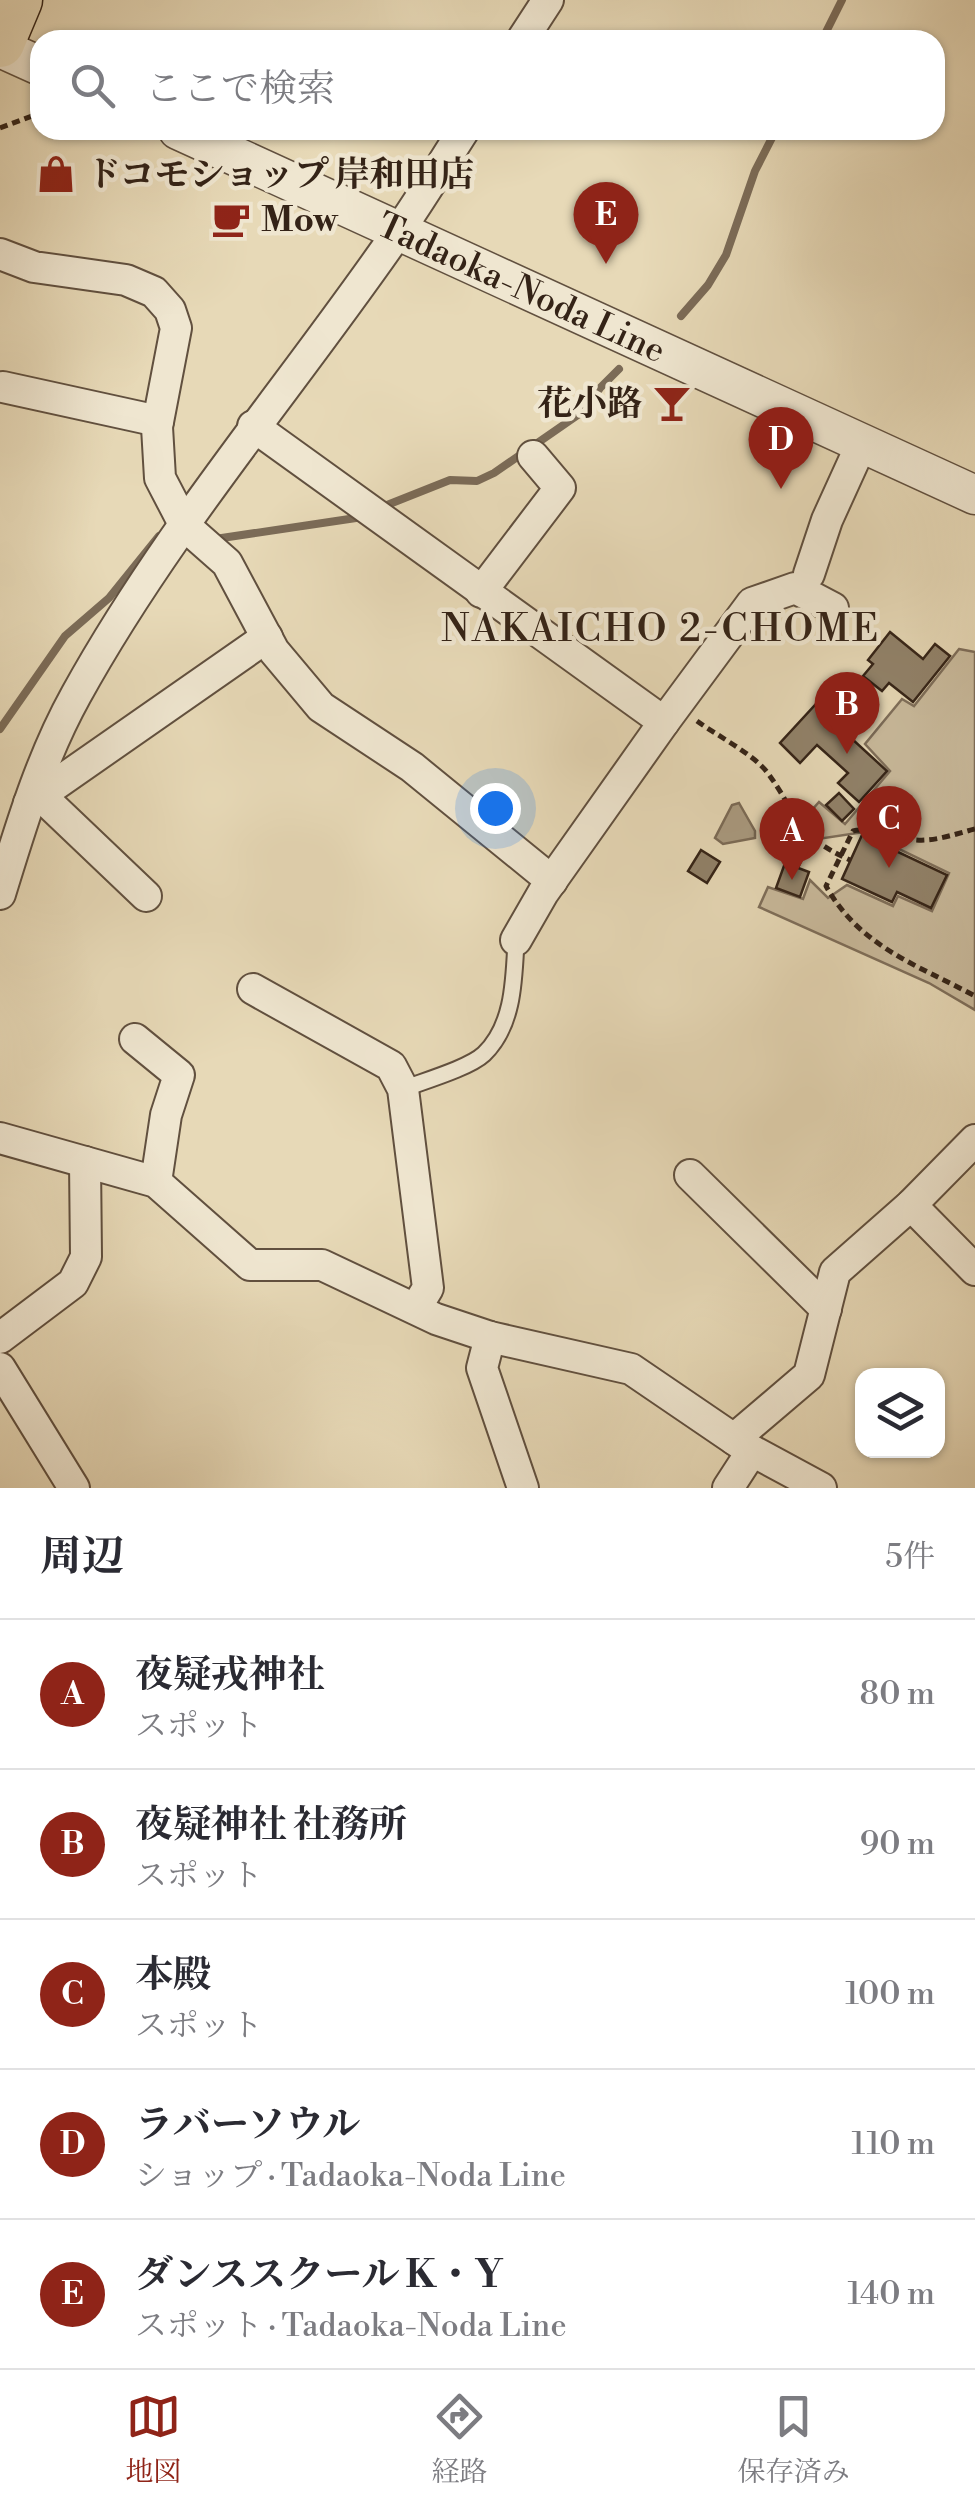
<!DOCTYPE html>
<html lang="ja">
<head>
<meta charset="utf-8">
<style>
  :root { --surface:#fff; --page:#f2f2f3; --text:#2b2b33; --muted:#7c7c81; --line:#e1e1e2; --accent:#8f2418 }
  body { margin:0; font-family:"Libre Bodoni","Noto Serif JP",serif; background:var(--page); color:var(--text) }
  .controls { position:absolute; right:30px; bottom:30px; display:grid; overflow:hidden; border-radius:20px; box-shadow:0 2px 8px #0004 }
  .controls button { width:90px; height:90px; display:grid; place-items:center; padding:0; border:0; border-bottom:2px solid var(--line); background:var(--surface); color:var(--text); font:50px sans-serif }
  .you { position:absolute; left:495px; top:808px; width:35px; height:35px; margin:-25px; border:8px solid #fff; border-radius:50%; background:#1a73e8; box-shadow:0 0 0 15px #1a73e833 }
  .badge { display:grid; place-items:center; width:65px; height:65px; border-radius:50%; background:var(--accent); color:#fff; font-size:32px; font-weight:700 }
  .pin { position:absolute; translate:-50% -82px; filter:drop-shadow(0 2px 5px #0008) }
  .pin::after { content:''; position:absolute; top:52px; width:35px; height:30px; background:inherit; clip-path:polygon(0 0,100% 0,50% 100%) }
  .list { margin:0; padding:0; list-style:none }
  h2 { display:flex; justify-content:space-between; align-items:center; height:130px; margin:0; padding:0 40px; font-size:42px }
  h2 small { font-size:32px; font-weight:400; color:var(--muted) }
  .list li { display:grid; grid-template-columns:65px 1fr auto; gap:30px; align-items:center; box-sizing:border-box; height:150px; padding:0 40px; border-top:2px solid var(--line) }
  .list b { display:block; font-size:38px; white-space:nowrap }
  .list p { margin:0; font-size:32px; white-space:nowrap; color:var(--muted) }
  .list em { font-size:32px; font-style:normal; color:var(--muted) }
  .icon { flex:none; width:55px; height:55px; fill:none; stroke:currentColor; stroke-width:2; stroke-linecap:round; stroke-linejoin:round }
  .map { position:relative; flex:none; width:975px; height:1488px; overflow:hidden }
  .search { position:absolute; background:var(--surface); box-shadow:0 2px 8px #0004; left:30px; right:30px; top:30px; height:110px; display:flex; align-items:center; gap:25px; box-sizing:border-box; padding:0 35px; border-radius:30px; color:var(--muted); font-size:38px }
  .sheet { height:880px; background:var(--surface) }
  nav { display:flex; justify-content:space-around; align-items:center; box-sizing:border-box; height:140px; border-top:2px solid var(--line); background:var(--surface); font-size:28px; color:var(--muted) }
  nav a { display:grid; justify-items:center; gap:5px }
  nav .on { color:var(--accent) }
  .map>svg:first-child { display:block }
  .green { fill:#c9ba9c; stroke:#7e6e5a; stroke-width:2.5 }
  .water { fill:#aa9b81; stroke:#7b6b57; stroke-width:2.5 }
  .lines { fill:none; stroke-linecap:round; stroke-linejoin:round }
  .stream { stroke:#7b6b57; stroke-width:8 }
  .building { fill:#91826a; stroke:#342317; stroke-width:2.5 }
  .service-casing { stroke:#61503f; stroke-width:19 }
  .minor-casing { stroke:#61503f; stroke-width:34 }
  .tertiary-casing { stroke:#61503f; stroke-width:41 }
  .primary-casing { stroke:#342317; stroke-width:51 }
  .path { stroke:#342317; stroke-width:5; stroke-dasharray:8 5; stroke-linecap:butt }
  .service { stroke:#efe6d0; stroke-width:15 }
  .minor { stroke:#efe6d0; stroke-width:30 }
  .tertiary { stroke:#efe6d0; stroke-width:38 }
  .primary { stroke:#e7d9b7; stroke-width:48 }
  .labels { text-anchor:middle; stroke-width:9; stroke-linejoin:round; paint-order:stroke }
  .poi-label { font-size:35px; font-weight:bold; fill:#342317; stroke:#efe6d0; text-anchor:start }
  .street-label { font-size:35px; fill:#342317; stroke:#efe6d0 }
  .neighbourhood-label { font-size:38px; letter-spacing:2.5px; fill:#342317; stroke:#efe6d0 }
</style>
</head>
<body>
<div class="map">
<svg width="975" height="1488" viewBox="0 0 975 1488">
  <rect width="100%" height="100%" fill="#e7d9b7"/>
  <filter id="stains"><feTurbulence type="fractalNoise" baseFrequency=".002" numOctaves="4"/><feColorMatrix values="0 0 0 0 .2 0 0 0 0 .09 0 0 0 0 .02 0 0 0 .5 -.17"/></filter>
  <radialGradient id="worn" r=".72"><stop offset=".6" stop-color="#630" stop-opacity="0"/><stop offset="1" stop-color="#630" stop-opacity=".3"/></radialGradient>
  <!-- green -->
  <path class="green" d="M959,649L975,652V1010L929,983L759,907L768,887L803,899L810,880L828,898L847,885L893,906L898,896L932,911L949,873L864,832L818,839L803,820L819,802L845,824L890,771L865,744L902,699L914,706Z"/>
  <!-- water -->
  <path class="water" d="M739,803L755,831V838L723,844L715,838L732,805Z"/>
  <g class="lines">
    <!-- stream -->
    <g class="stream">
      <path d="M822,40L842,0"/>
      <path d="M681,316L708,285L726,255L755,171L776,130"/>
      <path d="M382,507L450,480L477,481L494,473L585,410L600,388L619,369"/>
      <path d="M215,539L356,518"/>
      <path d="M0,729L65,636L109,598L159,536"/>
    </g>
  </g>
  <!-- building -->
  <g class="building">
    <path d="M890,632L923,659L935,644L950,656L913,702L889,683L882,691L863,676L873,664L868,660Z"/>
    <path d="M815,705L887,771L859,802L838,783L848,773L817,745L800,763L780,743Z"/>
    <path d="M839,793L854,809L842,821L826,805Z"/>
    <path d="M862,835L947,875L931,908L897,892L892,902L842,879Z"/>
    <path d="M701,850L720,862L707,883L688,871Z"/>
    <path d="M785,863L809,872L800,897L776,888Z"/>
  </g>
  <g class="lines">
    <!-- service casing -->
    <g class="service-casing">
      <path id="service" d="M403,1089C424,1081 469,1068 484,1054C514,1025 514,979 516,940"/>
    </g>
    <!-- minor casing -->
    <g class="minor-casing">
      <g id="minor">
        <path d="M522,40L548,0"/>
        <path d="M0,254L34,267L126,280L154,292L170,310L176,328L157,427L160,478L185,526L227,563L274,651L321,707L412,767L552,881"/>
        <path d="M3,387L158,421"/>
        <path d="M253,426L664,722L543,893L516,940"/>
        <path d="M809,574L827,520L862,443"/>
        <path d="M481,592L560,488L533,456"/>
        <path d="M664,722L752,603L795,588L833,608"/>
        <path d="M40,795L146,896"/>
        <path d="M29,803L267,637"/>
        <path d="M0,894C21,826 41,758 76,695C167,530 291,387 398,232C421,199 442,164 464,130"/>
        <path d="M253,989L391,1066L403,1089L428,1288L416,1308"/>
        <path d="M135,1039L179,1075L166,1115L156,1182"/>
        <path d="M0,1138L156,1182L250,1265H322L436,1319L490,1337L631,1369L747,1448L821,1488"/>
        <path d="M690,1175L826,1309"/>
        <path d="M911,1205L975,1270"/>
        <path d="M490,1337L482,1368L523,1488"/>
        <path d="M0,1338L73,1283L86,1257L85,1162"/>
        <path d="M0,1368L74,1488"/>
        <path d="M734,1439L809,1375L835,1272L911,1205L975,1140"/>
        <path d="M728,1488L752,1451"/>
      </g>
    </g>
    <!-- tertiary casing -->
    <g class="tertiary-casing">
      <g id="tertiary">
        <path d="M0,48L40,66"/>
        <path id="s1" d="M178,130L975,495"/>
      </g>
    </g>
    <!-- primary casing -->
    <g class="primary-casing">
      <path id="primary" d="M0,43L18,0"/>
    </g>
    <!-- path -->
    <g class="path">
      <path d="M0,128L40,113"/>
      <path d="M697,721C716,735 753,754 767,772C801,818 791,833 850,860"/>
      <path d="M975,829C959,833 942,839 926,840C902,842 872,826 853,831L826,886C859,946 917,965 975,996"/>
      <path d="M797,867L801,858L817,844"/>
    </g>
    <!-- service -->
    <use href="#service" class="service"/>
    <!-- minor -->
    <use href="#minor" class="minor"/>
    <!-- tertiary -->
    <use href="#tertiary" class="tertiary"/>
    <!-- primary -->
    <use href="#primary" class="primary"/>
  </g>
  <!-- icons -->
  <defs>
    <g id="shop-bare" transform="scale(3)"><path d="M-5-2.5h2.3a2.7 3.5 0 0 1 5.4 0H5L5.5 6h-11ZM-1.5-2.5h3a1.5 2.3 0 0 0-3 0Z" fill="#8f2418" stroke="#efe6d0" stroke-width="2.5" paint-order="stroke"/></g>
    <g id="cafe-bare" transform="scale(3)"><path d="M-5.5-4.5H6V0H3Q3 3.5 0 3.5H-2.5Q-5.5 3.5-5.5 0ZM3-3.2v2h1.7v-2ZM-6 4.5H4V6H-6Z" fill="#8f2418" stroke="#efe6d0" stroke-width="2.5" paint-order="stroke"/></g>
    <g id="bar-bare" transform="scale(3)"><path d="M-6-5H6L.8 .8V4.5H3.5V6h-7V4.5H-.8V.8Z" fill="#8f2418" stroke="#efe6d0" stroke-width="2.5" paint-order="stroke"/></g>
  </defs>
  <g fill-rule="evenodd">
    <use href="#shop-bare" x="56" y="174"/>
    <use href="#cafe-bare" x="231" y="219"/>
    <use href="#bar-bare" x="672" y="403"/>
  </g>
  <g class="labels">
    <!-- poi labels -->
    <g class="poi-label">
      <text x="86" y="186">ドコモショップ 岸和田店</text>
      <text x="261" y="231">Mow</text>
      <text x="642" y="415" text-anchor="end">花小路</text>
    </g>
    <!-- street labels -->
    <g class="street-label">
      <text dy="12" stroke="none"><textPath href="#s1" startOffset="378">Tadaoka-Noda Line</textPath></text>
    </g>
    <!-- neighbourhood labels -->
    <g class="neighbourhood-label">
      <text x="661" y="641">NAKAICHO 2-CHOME</text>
    </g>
  </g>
  <rect width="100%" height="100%" filter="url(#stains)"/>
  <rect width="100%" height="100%" fill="url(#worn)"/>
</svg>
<div class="controls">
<button><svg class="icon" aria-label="layers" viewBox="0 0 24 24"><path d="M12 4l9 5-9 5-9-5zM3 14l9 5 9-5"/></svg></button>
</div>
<div class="you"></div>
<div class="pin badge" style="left:792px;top:880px">A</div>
<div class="pin badge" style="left:847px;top:754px">B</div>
<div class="pin badge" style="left:889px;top:868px">C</div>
<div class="pin badge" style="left:781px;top:489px">D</div>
<div class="pin badge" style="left:606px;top:264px">E</div>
<div class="search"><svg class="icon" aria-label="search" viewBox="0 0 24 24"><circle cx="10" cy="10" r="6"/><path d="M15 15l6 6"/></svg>ここで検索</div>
</div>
<section class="sheet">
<h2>周辺<small>5件</small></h2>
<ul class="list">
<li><span class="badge">A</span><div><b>夜疑戎神社</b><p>スポット</p></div><em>80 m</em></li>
<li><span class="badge">B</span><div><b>夜疑神社 社務所</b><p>スポット</p></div><em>90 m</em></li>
<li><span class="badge">C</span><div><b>本殿</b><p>スポット</p></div><em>100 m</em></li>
<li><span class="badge">D</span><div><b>ラバーソウル</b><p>ショップ · Tadaoka-Noda Line</p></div><em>110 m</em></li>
<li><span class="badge">E</span><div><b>ダンススクール K・Y</b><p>スポット · Tadaoka-Noda Line</p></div><em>140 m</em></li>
</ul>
</section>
<nav>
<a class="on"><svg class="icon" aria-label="map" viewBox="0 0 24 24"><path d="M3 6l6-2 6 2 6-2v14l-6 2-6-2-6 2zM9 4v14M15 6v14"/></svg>地図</a>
<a><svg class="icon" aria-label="directions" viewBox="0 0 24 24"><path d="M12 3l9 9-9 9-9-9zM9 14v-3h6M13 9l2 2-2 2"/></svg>経路</a>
<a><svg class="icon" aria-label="saved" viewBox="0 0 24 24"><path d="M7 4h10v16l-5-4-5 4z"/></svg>保存済み</a>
</nav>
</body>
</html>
